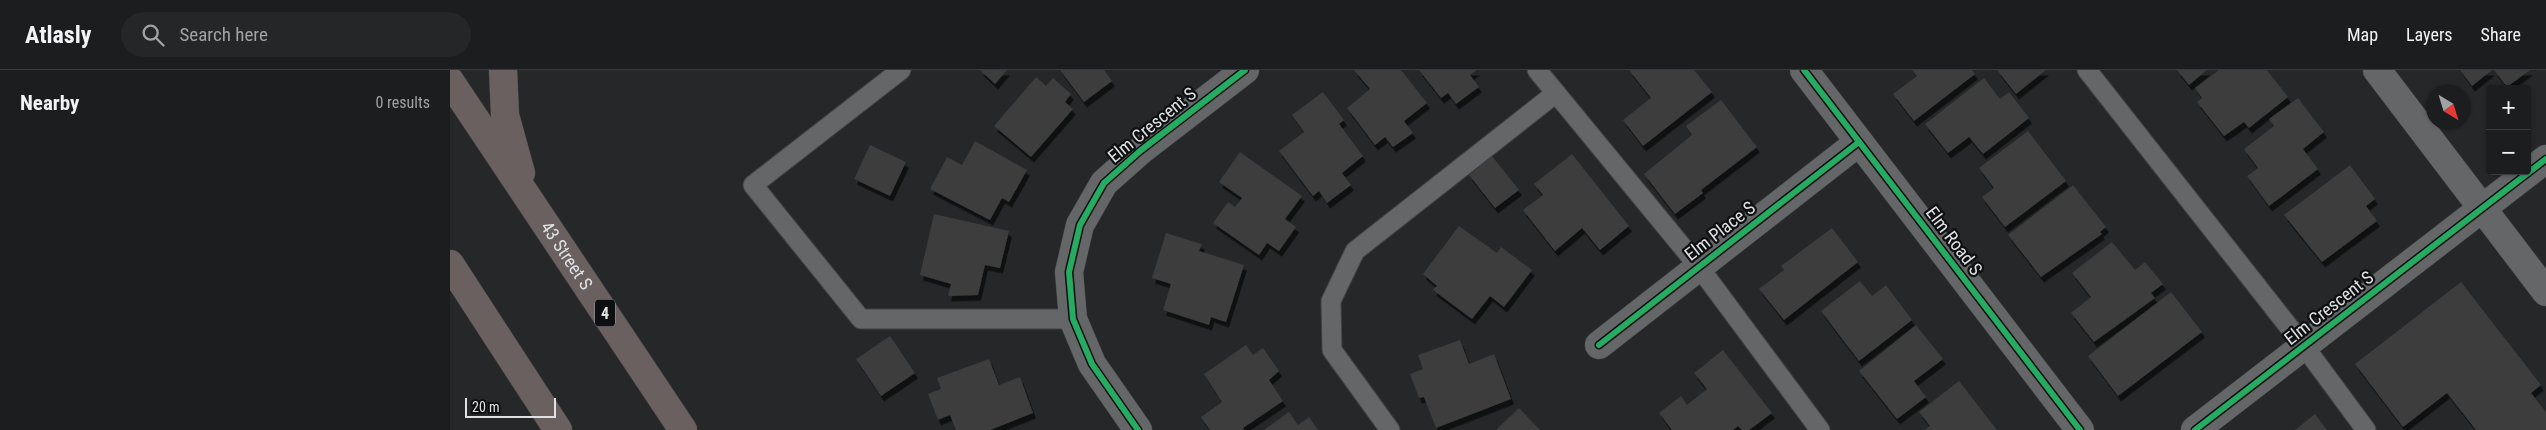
<!DOCTYPE html>
<html lang="en">
<head>
<meta charset="utf-8">
<style>
  :root { --surface:#1c1d1f; --page:#252628; --text:#f1f3f6; --muted:#a0a2a4; --line:#3a3b3d }
  body { margin:0; font-family:"Roboto Condensed",sans-serif; background:var(--page); color:var(--text) }
  .controls { position:absolute; right:15px; top:15px; display:grid; overflow:hidden; border-radius:5px; box-shadow:0 1px 4px #0004 }
  .controls button { width:45px; height:45px; display:grid; place-items:center; padding:0; border:0; border-bottom:1px solid var(--line); background:var(--surface); color:var(--text); font:25px sans-serif }
  .compass { position:absolute; left:1976px; top:15px; width:45px; height:45px; border-radius:50%; background:var(--surface); box-shadow:0 1px 4px #0004; rotate:142deg }
  .scale { position:absolute; left:15px; bottom:12px; width:91px; box-sizing:border-box; padding-left:5px; border:2px solid #dfe1e4; border-top:0; font-size:14px; line-height:18px; white-space:nowrap; color:#dfe1e4; -webkit-text-stroke:4px #0e0f11; paint-order:stroke }
  .list { margin:0; padding:0; list-style:none }
  h2 { display:flex; justify-content:space-between; align-items:center; height:65px; margin:0; padding:0 20px; font-size:21px }
  h2 small { font-size:16px; font-weight:400; color:var(--muted) }
  .icon { flex:none; width:28px; height:28px; fill:none; stroke:currentColor; stroke-width:2; stroke-linecap:round; stroke-linejoin:round }
  .map { position:relative; flex:none; width:2096px; height:360px; overflow:hidden }
  header { display:flex; align-items:center; gap:30px; box-sizing:border-box; height:70px; padding:0 25px; background:var(--surface); border-bottom:1px solid var(--line) }
  header strong { font-size:24px }
  nav { display:flex; gap:28px; margin-inline-start:auto; font-size:18px }
  .search { width:350px; height:45px; background:var(--page); display:flex; align-items:center; gap:12px; box-sizing:border-box; padding:0 18px; border-radius:28px; color:var(--muted); font-size:19px }
  main { display:flex }
  aside { flex:1; background:var(--surface) }
  .map>svg:first-child { display:block }
  .building { fill:#3c3c3e; filter:url(#shadow) }
  .lines { fill:none; stroke-linecap:round; stroke-linejoin:round }
  .service-casing { stroke:#404244; stroke-width:21 }
  .minor-casing { stroke:#404244; stroke-width:29 }
  .trunk-casing { stroke:#404244; stroke-width:29 }
  .service { stroke:#646668; stroke-width:19 }
  .minor { stroke:#646668; stroke-width:28 }
  .trunk { stroke:#6a6060; stroke-width:28 }
  .cycleway-casing { stroke:#0e0f11; stroke-width:9 }
  .cycleway { stroke:#26ab63; stroke-width:6 }
  .labels { text-anchor:middle; stroke-width:4.5; stroke-linejoin:round; paint-order:stroke }
  .shield { fill:#0e0f11; stroke:#a0a2a5; stroke-width:1 }
  .shield-label { font-size:16px; font-weight:bold; fill:#dfe1e4 }
  .street-label { font-size:18px; fill:#dfe1e4; stroke:#0e0f11 }
</style>
</head>
<body>
<header>
<strong>Atlasly</strong>
<div class="search"><svg class="icon" aria-label="search" viewBox="0 0 24 24"><circle cx="10" cy="10" r="6"/><path d="M15 15l6 6"/></svg>Search here</div>
<nav><a>Map</a><a>Layers</a><a>Share</a></nav>
</header>
<main>
<aside>
<h2>Nearby<small>0 results</small></h2>
<ul class="list">
</ul>
</aside>
<div class="map">
<svg width="2096" height="360" viewBox="0 0 2096 360">
  <defs>
    <filter id="shadow"><feDropShadow dx="3" dy="5.5" stdDeviation="0" flood-color="#0009"/></filter>
  </defs>
  <rect width="100%" height="100%" fill="#252729"/>
  <!-- building -->
  <g class="building">
    <path d="M530,0H557L545,14Z"/>
    <path d="M610,0H654L662,11L634,32Z"/>
    <path d="M904,0H951L977,33L954,51L963,63L943,77L935,67L925,75L897,38L920,19Z"/>
    <path d="M969,0H1027L1020,5L1029,17L1006,34L998,23L991,28Z"/>
    <path d="M1179,0H1244L1262,22L1193,76L1173,50L1201,28Z"/>
    <path d="M1462,0H1522L1525,4L1464,51L1443,24L1467,6Z"/>
    <path d="M1547,0H1596L1566,24Z"/>
    <path d="M1727,0H1757L1739,15Z"/>
    <path d="M1769,0H1817L1838,27L1799,58L1794,52L1774,66L1747,32L1752,28L1745,18Z"/>
    <path d="M2010,0H2042L2022,16Z"/>
    <path d="M2044,0H2080L2057,17Z"/>
    <path d="M586,7L596,16L603,8L621,24L615,32L623,39L581,87L544,56Z"/>
    <path d="M1534,8L1550,29L1559,22L1579,48L1533,84L1519,67L1498,83L1475,54Z"/>
    <path d="M873,22L894,50L889,54L913,86L892,103L901,115L877,133L869,121L863,126L829,81L854,62L842,45Z"/>
    <path d="M1848,28L1874,62L1853,79L1868,99L1819,136L1797,106L1808,98L1794,79L1824,56L1819,49Z"/>
    <path d="M1271,30L1307,77L1251,120L1253,123L1225,144L1194,104L1242,65L1236,56Z"/>
    <path d="M1578,61L1616,111L1555,157L1532,127L1544,118L1529,98Z"/>
    <path d="M525,71L577,100L559,132L552,128L540,150L480,119L497,87L512,95Z"/>
    <path d="M420,75L456,92L440,126L404,109Z"/>
    <path d="M790,82L852,126L835,149L846,157L829,181L817,173L809,185L763,153L778,132L785,137L792,128L769,112Z"/>
    <path d="M1122,84L1179,156L1150,180L1132,158L1105,181L1073,140L1093,125L1084,114Z"/>
    <path d="M1042,86L1069,120L1045,138L1019,105Z"/>
    <path d="M1900,95L1925,129L1916,136L1927,151L1872,192L1834,145Z"/>
    <path d="M1623,115L1656,157L1650,162L1652,164L1591,207L1558,165Z"/>
    <path d="M484,144L559,161L550,198L535,195L528,225L498,226L501,214L470,205Z"/>
    <path d="M1009,156L1047,183L1051,177L1082,200L1054,237L1040,226L1022,249L983,220L987,216L973,204Z"/>
    <path d="M1382,158L1408,192L1334,250L1309,219L1334,200L1331,196Z"/>
    <path d="M716,163L752,174L749,181L794,195L776,252L761,247L759,255L713,240L721,214L702,208Z"/>
    <path d="M1662,172L1685,200L1695,192L1713,214L1701,223L1705,228L1644,272L1621,243L1641,227L1622,203Z"/>
    <path d="M1410,211L1422,226L1436,215L1462,250L1409,291L1371,241Z"/>
    <path d="M2011,212L2091,315L2081,323L2096,342V360H2026L1997,323L1953,357L1905,294Z"/>
    <path d="M1721,222L1752,262L1668,326L1638,286Z"/>
    <path d="M1466,255L1493,289L1464,311L1476,327L1447,349L1409,301Z"/>
    <path d="M440,266L465,303L431,326L406,289Z"/>
    <path d="M1010,270L1019,294L1044,284L1061,329L986,358L974,327L969,328L960,304L973,299L968,285Z"/>
    <path d="M796,275L803,285L813,278L829,301L819,310L833,331L793,358L794,360H760L751,347L772,332L754,304Z"/>
    <path d="M1273,280L1322,343L1299,360H1292L1288,356L1283,360H1222L1209,343L1231,326L1237,335L1257,319L1244,303Z"/>
    <path d="M539,289L549,315L570,307L583,343L540,360H506L500,345L488,350L478,324L491,319L487,308Z"/>
    <path d="M1509,311L1547,360H1475L1480,356L1469,342Z"/>
    <path d="M1069,338L1090,360H1046Z"/>
    <path d="M839,342L848,355L859,347L868,360H814Z"/>
    <path d="M1865,344L1877,360H1845Z"/>
  </g>
  <g class="lines">
    <!-- service casing -->
    <g class="service-casing">
      <g id="service">
        <path d="M451,0L303,115L411,249H623"/>
        <path d="M1087,0L1249,197L1370,360"/>
        <path d="M1637,0L1854,276L1916,360"/>
        <path d="M940,360L882,280L881,231L905,181L1106,23"/>
      </g>
    </g>
    <!-- minor casing -->
    <g class="minor-casing">
      <g id="minor">
        <path d="M1354,0L1630,360"/>
        <path d="M1927,0L2096,222"/>
        <path d="M1149,275L1409,72"/>
        <path d="M688,360L642,294L623,249L619,202L630,155L654,113L690,81L795,0"/>
        <path d="M1745,360L2096,89"/>
      </g>
    </g>
    <!-- trunk casing -->
    <g class="trunk-casing">
      <g id="trunk">
        <path d="M53,0L55,45L71,103"/>
        <path id="s1" d="M0,11L233,360"/>
        <path d="M0,194L108,360"/>
      </g>
    </g>
    <!-- service -->
    <use href="#service" class="service"/>
    <!-- minor -->
    <use href="#minor" class="minor"/>
    <!-- trunk -->
    <use href="#trunk" class="trunk"/>
    <!-- cycleway casing -->
    <g class="cycleway-casing">
      <g id="cycleway">
        <path d="M1354,0L1630,360"/>
        <path d="M1149,275L1409,72"/>
        <path d="M688,360L642,294L623,249L619,202L630,155L654,113L690,81L795,0"/>
        <path d="M1745,360L2096,89"/>
      </g>
    </g>
    <!-- cycleway -->
    <use href="#cycleway" class="cycleway"/>
  </g>
  <g class="labels">
    <!-- shield labels -->
    <rect class="shield" x="145" y="229.5" width="20" height="27" rx="4"/>
    <g class="shield-label">
      <text x="155" y="249">4</text>
    </g>
    <!-- street labels -->
    <g class="street-label">
      <text transform="translate(702 55) rotate(-39)" y="6">Elm Crescent S</text>
      <text transform="translate(1270 161) rotate(-38)" y="6">Elm Place S</text>
      <text transform="translate(1504 171) rotate(53)" y="6">Elm Road S</text>
      <text dy="6" stroke="none"><textPath href="#s1" startOffset="210">43 Street S</textPath></text>
      <text transform="translate(1879 238) rotate(-38)" y="6">Elm Crescent S</text>
    </g>
  </g>
</svg>
<div class="controls">
<button>+</button>
<button>−</button>
</div>
<svg class="compass" viewBox="-18 -18 36 36"><path d="M0-13l5 13h-10z" fill="#e53935"/><path d="M0 13l5-13h-10z" fill="#a0a2a4"/></svg>
<div class="scale">20 m</div>
</div>
</main>
</body>
</html>
